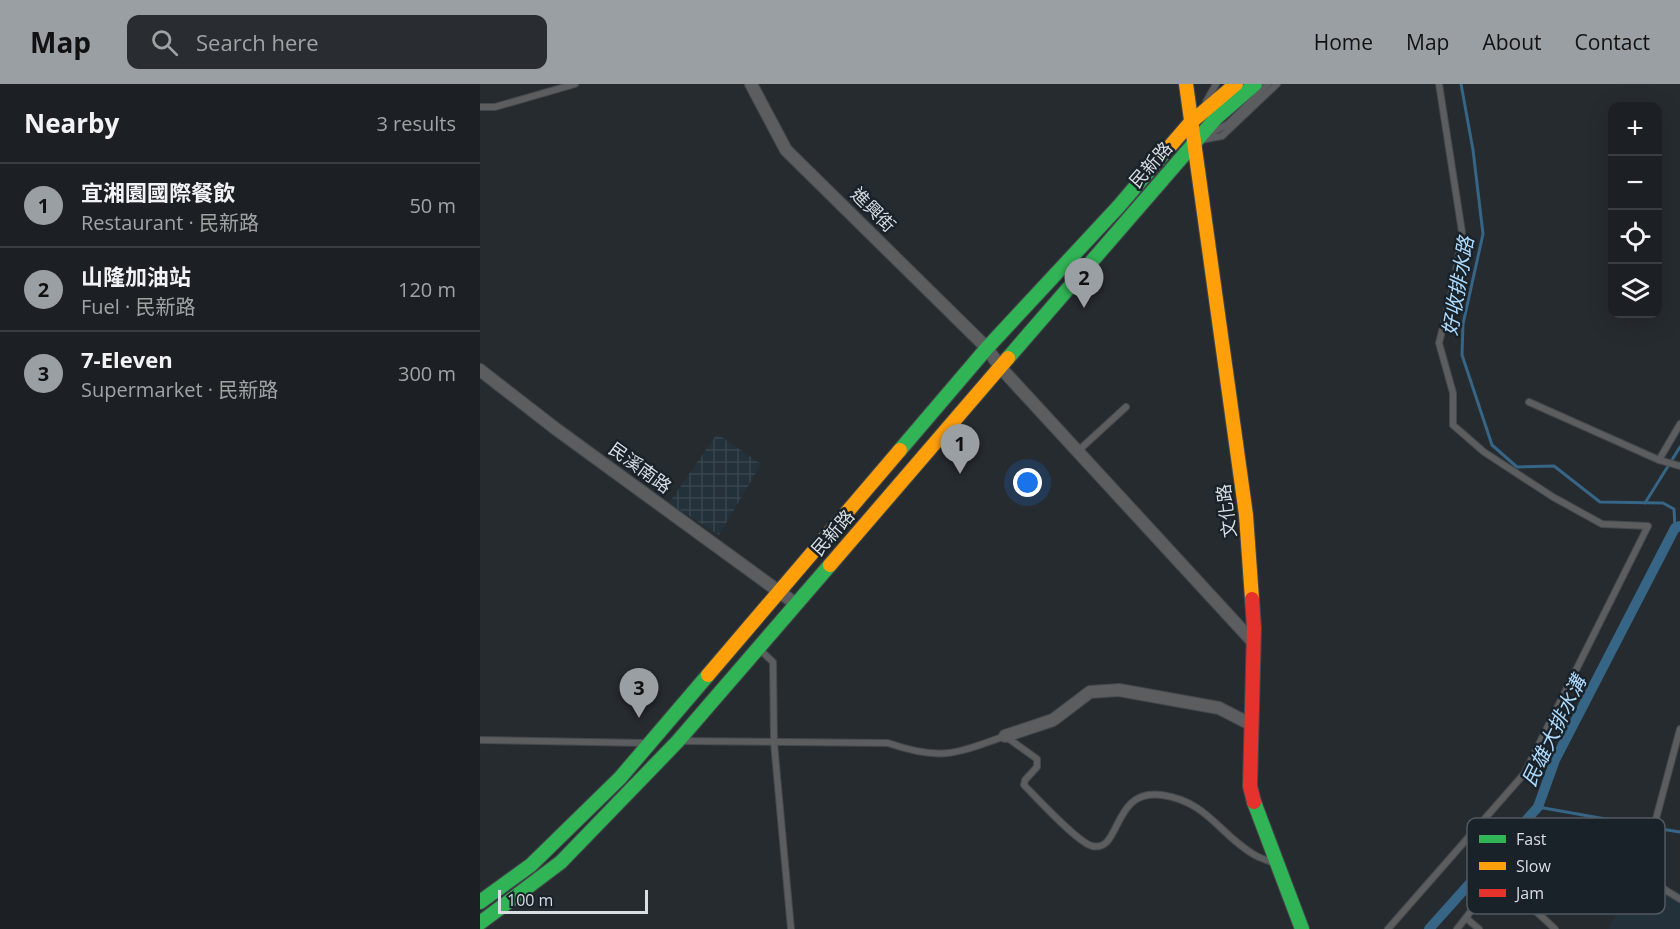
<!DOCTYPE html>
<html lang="en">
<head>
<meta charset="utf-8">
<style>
  :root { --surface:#1c2024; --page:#292d31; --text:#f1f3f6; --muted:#a0a3a6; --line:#3a3e41; --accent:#9a9fa4 }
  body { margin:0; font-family:"Open Sans","Noto Sans TC",sans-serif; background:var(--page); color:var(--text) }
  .controls { position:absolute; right:18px; top:18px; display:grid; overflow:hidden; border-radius:12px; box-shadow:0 6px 24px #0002 }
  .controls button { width:54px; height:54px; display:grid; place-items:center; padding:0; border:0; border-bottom:2px solid var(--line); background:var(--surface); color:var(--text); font:30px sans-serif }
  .scale { position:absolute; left:18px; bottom:15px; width:150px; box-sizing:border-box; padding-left:6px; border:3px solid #d8dee2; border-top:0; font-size:16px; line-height:21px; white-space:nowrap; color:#d8dee2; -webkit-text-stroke:4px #192229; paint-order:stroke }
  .you { position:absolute; left:548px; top:399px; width:21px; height:21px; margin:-15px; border:4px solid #fff; border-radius:50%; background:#1a73e8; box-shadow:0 0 0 9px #1a73e833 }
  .badge { display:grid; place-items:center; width:39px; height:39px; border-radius:50%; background:var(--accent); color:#111; font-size:20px; font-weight:700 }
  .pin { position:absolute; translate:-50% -50px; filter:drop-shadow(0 2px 3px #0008) }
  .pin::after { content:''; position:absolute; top:32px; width:21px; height:18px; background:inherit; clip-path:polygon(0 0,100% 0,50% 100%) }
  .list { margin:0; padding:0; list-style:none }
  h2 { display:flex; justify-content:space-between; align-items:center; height:78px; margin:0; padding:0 24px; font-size:26px }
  h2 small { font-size:20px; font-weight:400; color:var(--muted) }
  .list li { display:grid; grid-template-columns:39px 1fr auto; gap:18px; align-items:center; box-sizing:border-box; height:84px; padding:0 24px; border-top:2px solid var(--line) }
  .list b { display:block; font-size:22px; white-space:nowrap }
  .list p { margin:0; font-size:20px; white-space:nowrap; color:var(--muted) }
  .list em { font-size:20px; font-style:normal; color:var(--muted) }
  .icon { flex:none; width:33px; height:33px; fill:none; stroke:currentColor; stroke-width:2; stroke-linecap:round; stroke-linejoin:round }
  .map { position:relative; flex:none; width:1200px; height:845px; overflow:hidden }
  header { display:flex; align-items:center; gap:36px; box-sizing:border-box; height:84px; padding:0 30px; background:var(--accent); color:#111 }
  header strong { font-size:28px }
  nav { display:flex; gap:33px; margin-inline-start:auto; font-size:21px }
  .search { width:420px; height:54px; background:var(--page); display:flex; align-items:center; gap:15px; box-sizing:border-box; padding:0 21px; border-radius:12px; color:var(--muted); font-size:22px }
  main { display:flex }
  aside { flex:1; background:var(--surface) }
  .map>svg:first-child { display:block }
  .built { fill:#23313b }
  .industrial { fill:url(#industrial-grid) }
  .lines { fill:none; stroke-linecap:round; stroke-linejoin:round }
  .stream { stroke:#366586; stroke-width:3 }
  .canal { stroke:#366586; stroke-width:10 }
  .lane-casing { stroke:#43484c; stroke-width:8 }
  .street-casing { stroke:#43484c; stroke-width:14 }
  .fast-casing { stroke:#43484c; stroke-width:16 }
  .slow-casing { stroke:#43484c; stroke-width:16 }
  .jam-casing { stroke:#43484c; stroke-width:16 }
  .lane { stroke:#5b5d5f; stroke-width:6 }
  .street { stroke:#5b5d5f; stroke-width:12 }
  .fast { stroke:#30b455; stroke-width:14 }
  .slow { stroke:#ff9f0a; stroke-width:14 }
  .jam { stroke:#e5322d; stroke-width:14 }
  .labels { text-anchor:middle; stroke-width:5; stroke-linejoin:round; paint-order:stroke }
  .street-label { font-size:18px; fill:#d8dee2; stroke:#192229 }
  .water-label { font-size:20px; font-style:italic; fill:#afdbfd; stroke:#192229 }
  .key { fill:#192229; stroke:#525a60; stroke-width:1.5 }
  .key-label { font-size:16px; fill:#d8dee2 }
</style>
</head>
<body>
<header>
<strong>Map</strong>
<div class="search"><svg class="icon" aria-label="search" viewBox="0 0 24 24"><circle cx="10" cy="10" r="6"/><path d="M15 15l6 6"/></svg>Search here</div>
<nav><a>Home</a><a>Map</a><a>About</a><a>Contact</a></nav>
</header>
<main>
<aside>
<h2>Nearby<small>3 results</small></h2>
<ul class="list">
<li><span class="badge">1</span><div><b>宜湘園國際餐飲</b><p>Restaurant · 民新路</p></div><em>50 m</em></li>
<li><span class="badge">2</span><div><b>山隆加油站</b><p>Fuel · 民新路</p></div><em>120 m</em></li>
<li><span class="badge">3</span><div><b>7-Eleven</b><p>Supermarket · 民新路</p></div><em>300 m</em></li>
</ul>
</aside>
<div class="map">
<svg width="1200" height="845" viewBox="0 0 1200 845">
  <defs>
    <pattern id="industrial-grid" width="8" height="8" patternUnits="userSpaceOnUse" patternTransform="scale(1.5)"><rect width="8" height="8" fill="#23313b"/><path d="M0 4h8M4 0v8" fill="none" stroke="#38454e"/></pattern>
  </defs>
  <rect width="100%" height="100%" fill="#262b30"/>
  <!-- built -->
  <path class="built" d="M1156,795L1200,817V845H1128Z"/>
  <!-- industrial -->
  <path class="industrial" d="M237,350L281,380L239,451L189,419Z"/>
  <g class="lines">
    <!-- stream -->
    <g class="stream">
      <path d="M981,0L993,66L1003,150L983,240L982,271L1012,361L1037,383L1074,382L1120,418L1183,419L1194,425L1195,444"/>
      <path d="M1165,419L1200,363"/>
      <path d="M1058,723L1165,742"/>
      <path d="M1181,745L1200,748"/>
    </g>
    <!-- canal -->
    <path class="canal" d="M949,845L1058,723L1075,676L1195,444L1200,442"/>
    <!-- lane casing -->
    <g class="lane-casing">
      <g id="lane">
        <path d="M726,18L736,0"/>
        <path d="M0,23H15L95,0"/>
        <path d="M731,49L748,40L788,0"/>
        <path d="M721,56L742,52L797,0"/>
        <path d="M1049,318L1179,376L1200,382"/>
        <path d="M598,367L646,323"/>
        <path d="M1179,376L1200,340"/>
        <path d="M278,564L293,578L294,659L311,845"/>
        <path d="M1200,645L1161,791L1200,815"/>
        <path d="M0,656L165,659"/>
        <path d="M202,657L408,659C460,677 475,670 525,652L557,675V683L545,696L544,701C557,714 597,758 612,762C642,769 631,704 682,711C728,718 738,749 773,770C779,774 787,776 794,779"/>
        <path d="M1020,794L1075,845"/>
        <path d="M986,834L999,845"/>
        <path d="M908,845L1044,690L1168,442L1122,440L1073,413L1004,368L973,341V309L959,259L975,195L982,148L959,0"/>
        <path d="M977,845C1001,816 1049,740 1093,752C1118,760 1139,777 1161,791"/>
      </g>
    </g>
    <!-- street casing -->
    <g class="street-casing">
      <g id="street">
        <path d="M271,0L306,66L507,264L520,283L774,559"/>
        <path d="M0,286L76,345L316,520"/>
        <path d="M525,652L573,636L610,608L639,606L739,624L772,641"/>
      </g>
    </g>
    <!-- fast casing -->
    <g class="fast-casing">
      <g id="fast">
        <path d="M528,274L736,34L775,0"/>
        <path d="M420,366L507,264L639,122L685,68"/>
        <path d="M774,718L822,845"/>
        <path d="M0,818L51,781L140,694L228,591"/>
        <path d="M0,839L81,778L198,657L350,481"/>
      </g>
    </g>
    <!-- slow casing -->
    <g class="slow-casing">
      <g id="slow">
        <path d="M706,0L766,431L772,515"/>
        <path d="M685,68L710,39L756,0"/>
        <path d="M350,481L528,274"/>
        <path d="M228,591L420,366"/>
      </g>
    </g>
    <!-- jam casing -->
    <g class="jam-casing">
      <path id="jam" d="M772,515L774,544L770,702L774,718"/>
    </g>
    <!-- lane -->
    <use href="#lane" class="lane"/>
    <!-- street -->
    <use href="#street" class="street"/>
    <!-- fast -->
    <use href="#fast" class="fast"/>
    <!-- slow -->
    <use href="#slow" class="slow"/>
    <!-- jam -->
    <use href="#jam" class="jam"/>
  </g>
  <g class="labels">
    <!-- street labels -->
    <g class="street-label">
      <text transform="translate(671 81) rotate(-49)" y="6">民新路</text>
      <text transform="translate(393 126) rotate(45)" y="6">進興街</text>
      <text transform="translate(160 384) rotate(36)" y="6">民溪南路</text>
      <text transform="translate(747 427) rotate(-97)" y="6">文化路</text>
      <text transform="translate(353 449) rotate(-49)" y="6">民新路</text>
    </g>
    <!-- water labels -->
    <g class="water-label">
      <text transform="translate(978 202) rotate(-80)" y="7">好收排水路</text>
      <text transform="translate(1074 647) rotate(-64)" y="7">民雄大排水溝</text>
    </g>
  </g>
  <!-- legend -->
  <rect x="987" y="734" width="198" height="96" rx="9" class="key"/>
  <rect x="999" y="751" width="27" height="8" fill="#30b455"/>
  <rect x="999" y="778" width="27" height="8" fill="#ff9f0a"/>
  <rect x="999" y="805" width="27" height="8" fill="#e5322d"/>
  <g class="key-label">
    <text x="1036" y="761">Fast</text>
    <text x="1036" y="788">Slow</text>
    <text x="1036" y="815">Jam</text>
  </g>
</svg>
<div class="controls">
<button>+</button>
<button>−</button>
<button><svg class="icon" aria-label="locate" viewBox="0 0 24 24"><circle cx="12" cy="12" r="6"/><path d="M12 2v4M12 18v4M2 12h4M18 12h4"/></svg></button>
<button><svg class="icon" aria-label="layers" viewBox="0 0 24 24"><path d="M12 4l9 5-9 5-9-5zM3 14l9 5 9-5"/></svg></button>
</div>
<div class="scale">100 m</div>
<div class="you"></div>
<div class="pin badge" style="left:480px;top:390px">1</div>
<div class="pin badge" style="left:604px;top:224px">2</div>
<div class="pin badge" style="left:159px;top:634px">3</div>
</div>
</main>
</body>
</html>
